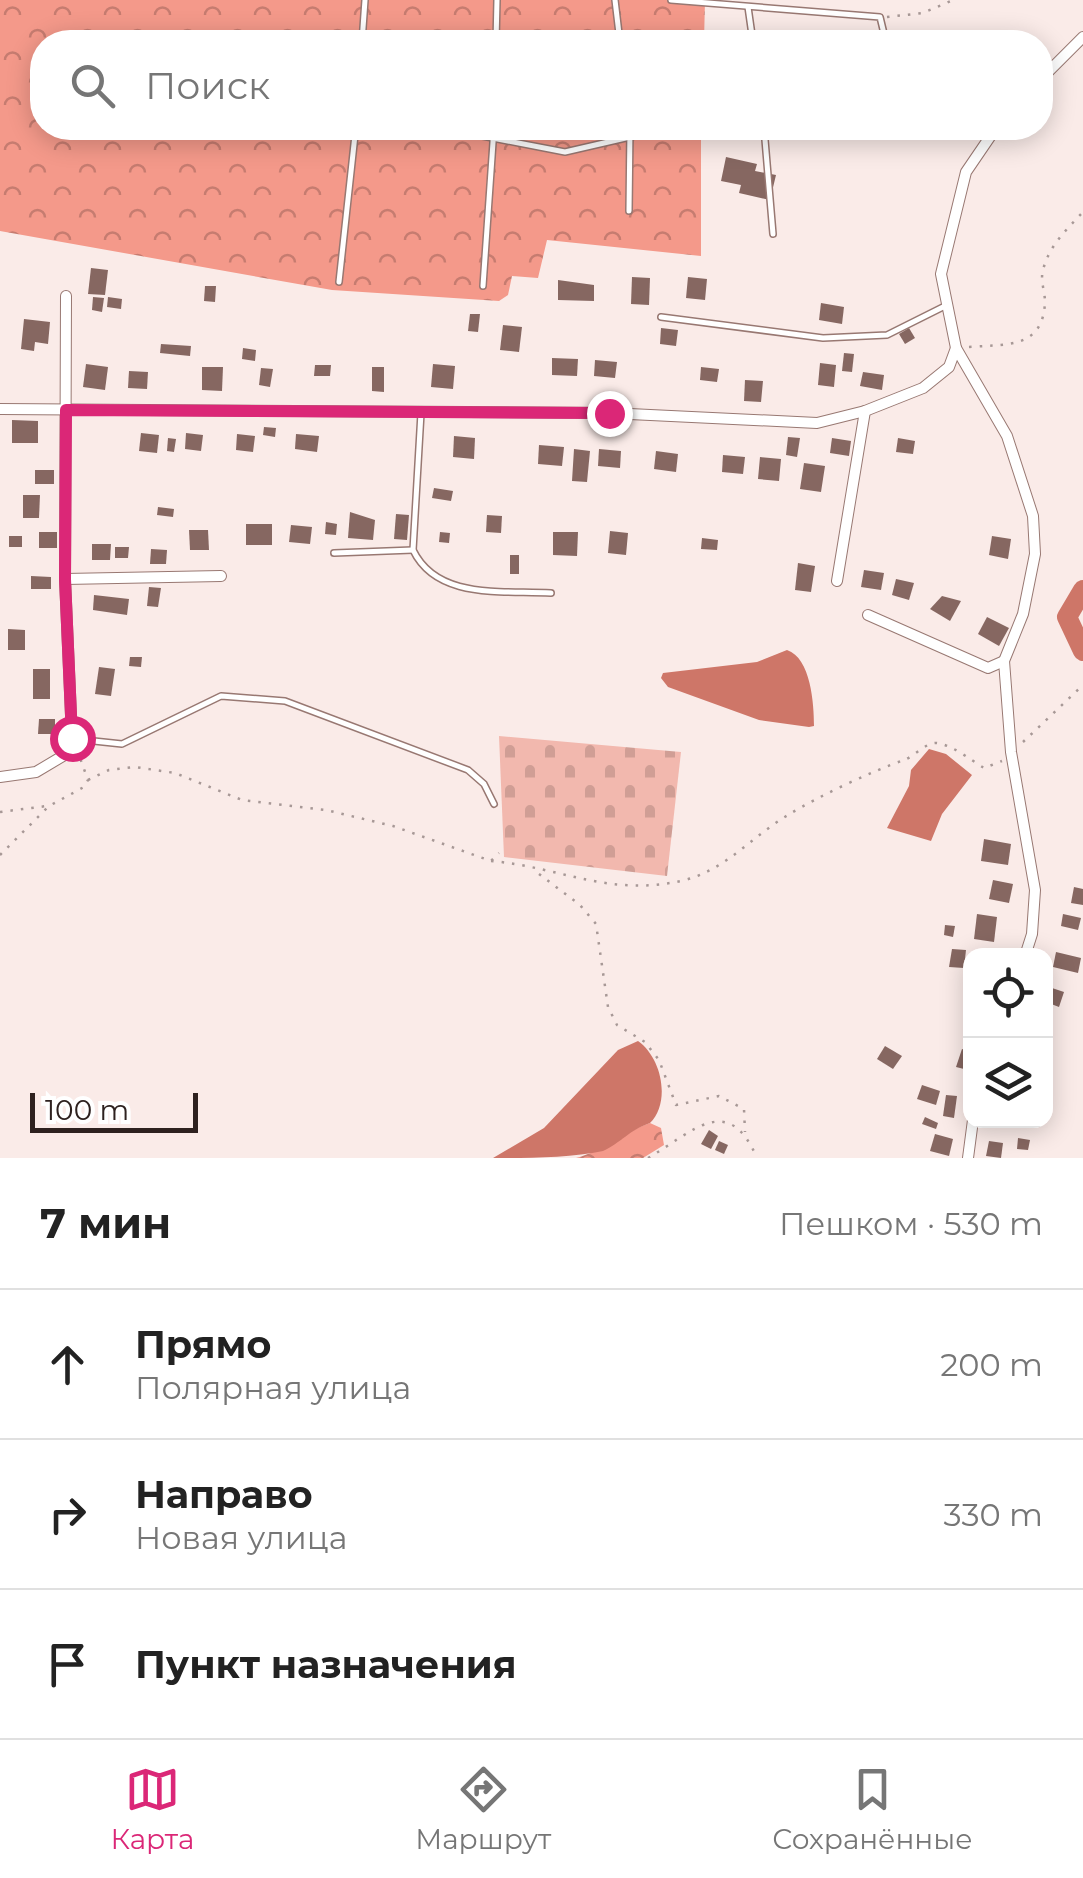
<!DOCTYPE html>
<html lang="ru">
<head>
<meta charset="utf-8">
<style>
  :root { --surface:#fff; --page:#f6f6f6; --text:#222; --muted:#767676; --line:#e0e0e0; --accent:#db2777 }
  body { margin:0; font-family:Montserrat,sans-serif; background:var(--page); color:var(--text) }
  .controls { position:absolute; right:30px; bottom:30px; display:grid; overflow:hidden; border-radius:20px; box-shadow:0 5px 25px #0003 }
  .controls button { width:90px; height:90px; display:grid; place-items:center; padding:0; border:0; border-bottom:2px solid var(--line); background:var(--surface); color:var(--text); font:50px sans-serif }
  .scale { position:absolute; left:30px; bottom:25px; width:168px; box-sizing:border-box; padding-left:10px; border:5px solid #2e211f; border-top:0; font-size:28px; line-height:35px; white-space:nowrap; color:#2e211f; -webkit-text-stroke:8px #fff; paint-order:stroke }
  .stop { position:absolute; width:30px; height:30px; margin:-22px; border:8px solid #db2777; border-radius:50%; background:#fff }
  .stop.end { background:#db2777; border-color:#fff; box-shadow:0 2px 10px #0008 }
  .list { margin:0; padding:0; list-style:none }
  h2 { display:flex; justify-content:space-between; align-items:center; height:130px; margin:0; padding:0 40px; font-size:42px }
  h2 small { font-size:32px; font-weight:400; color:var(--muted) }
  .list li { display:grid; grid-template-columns:65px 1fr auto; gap:30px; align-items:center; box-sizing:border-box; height:150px; padding:0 40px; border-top:2px solid var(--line) }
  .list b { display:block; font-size:38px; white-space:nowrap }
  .list p { margin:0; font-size:32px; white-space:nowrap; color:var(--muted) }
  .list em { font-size:32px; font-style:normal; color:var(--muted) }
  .icon { flex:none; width:55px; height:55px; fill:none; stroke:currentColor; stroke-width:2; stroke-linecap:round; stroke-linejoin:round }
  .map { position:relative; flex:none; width:1083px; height:1158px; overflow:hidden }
  .search { position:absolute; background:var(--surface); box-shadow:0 5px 25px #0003; left:30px; right:30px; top:30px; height:110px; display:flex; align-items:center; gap:25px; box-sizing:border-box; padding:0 35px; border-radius:40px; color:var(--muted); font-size:38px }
  .sheet { height:580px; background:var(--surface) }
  nav { display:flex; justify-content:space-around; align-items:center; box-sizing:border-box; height:140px; border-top:2px solid var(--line); background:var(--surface); font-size:28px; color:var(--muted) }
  nav a { display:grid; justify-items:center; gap:5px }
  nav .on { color:var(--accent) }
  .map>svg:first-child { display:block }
  .forest { fill:url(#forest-crowns) }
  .cemetery { fill:url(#cemetery-stones) }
  .water { fill:#ce7668 }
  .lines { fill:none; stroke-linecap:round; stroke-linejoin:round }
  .river { stroke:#ce7668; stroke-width:20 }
  .building { fill:#866761 }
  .lane-casing { stroke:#987872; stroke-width:8 }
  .street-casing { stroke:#987872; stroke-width:12 }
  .path { stroke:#a79896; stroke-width:2.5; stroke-dasharray:2.5 8; stroke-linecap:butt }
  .lane { stroke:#fff; stroke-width:5 }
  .street { stroke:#fff; stroke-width:10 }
  .route { stroke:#db2777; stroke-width:12 }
</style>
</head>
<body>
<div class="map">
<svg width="1083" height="1158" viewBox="0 0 1083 1158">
  <defs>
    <pattern id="forest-crowns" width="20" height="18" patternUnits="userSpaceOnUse" patternTransform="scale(2.5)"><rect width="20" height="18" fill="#f4998a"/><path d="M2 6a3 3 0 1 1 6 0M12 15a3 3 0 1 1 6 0" fill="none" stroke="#c67c70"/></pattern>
    <pattern id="cemetery-stones" width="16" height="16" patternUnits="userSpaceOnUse" patternTransform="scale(2.5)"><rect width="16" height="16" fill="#f2b8ae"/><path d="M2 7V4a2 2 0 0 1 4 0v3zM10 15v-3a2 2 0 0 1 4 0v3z" fill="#d09e95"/></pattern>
  </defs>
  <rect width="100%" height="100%" fill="#faebe8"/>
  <!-- forest -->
  <g class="forest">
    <path d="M0,0H705L704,42H42V128H701V256L547,240L538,278L512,276L508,295L499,301L332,290L0,231Z"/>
    <path d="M650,1123L661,1128L664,1145L643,1158H576C606,1150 621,1133 650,1123Z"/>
  </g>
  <!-- cemetery -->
  <path class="cemetery" d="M499,736L681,752L667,876L504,857Z"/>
  <!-- water -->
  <g class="water">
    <path d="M787,650C811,658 814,704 814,726L809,727L759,720L668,687L661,678L663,673L757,662Z"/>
    <path d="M929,749L946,754L972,775L942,814L931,841L887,828L909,786L911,770Z"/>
    <path d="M638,1041C662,1058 671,1102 650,1123C629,1130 621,1143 603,1151C571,1158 528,1158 493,1158L544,1128L618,1050Z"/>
  </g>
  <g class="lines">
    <!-- river -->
    <path class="river" d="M1083,590L1067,617L1083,651"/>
  </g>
  <!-- building -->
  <g class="building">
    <path d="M726,157L757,164L755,171L776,175L770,200L739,193L741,185L721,181Z"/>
    <path d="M91,268L108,270L105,295L88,294Z"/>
    <path d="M632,277L650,278L649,305L631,304Z"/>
    <path d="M688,277L707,279L705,300L686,298Z"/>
    <path d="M558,280L594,285V301L558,300Z"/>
    <path d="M205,286H216L215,302L204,301Z"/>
    <path d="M93,297L104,298L102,312L92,310Z"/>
    <path d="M108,297L122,299L121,309L107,307Z"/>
    <path d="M821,303L844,307L842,324L819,320Z"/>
    <path d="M470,314H480L478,332L468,331Z"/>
    <path d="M24,319L50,322L48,344L35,342L34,351L21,349Z"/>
    <path d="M503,325L522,327L519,352L500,350Z"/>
    <path d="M661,328L678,330L676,346L660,344Z"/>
    <path d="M909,328L915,338L905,344L899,334Z"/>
    <path d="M161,344L191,346L190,356L160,353Z"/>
    <path d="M243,348L256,350L255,361L242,359Z"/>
    <path d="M844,353L854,354L852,372L842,371Z"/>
    <path d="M552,358L578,359L577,376L552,375Z"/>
    <path d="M595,360L617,362L615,378L594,376Z"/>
    <path d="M820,363L836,365L834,387L818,385Z"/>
    <path d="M86,364L108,367L105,390L83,387Z"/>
    <path d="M433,364L455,366L453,389L431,387Z"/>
    <path d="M315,365H331L330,376H314Z"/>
    <path d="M202,367H223L222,391L202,390Z"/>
    <path d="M372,367H384V392L372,391Z"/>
    <path d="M701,367L719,369L717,382L700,380Z"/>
    <path d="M261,368L273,369L270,387L259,385Z"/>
    <path d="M129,371L148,372L147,389L128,388Z"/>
    <path d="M863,372L884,375L882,390L860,386Z"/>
    <path d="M745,380L763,381L761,402L744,401Z"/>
    <path d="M12,420L38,421V443H12Z"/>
    <path d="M264,427L276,428L275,437L263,435Z"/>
    <path d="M141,433L159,435L157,453L139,451Z"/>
    <path d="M186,433L203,435L201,451L185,449Z"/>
    <path d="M237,434L255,436L253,452L236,450Z"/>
    <path d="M296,434L319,436L317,452L295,449Z"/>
    <path d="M454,436L475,438L474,459L453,457Z"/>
    <path d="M788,437L800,438L797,457L786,455Z"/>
    <path d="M168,438L176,439L174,452L167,451Z"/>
    <path d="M832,438L851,441L849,456L830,453Z"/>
    <path d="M898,438L915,441L913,454L896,452Z"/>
    <path d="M539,445L564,447L562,466L538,464Z"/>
    <path d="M574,449L590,451L587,482L572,481Z"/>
    <path d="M599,449L621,451L620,468L598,466Z"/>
    <path d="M656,451L678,454L676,472L654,469Z"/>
    <path d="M723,455L745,457L743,474L722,472Z"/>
    <path d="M760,457L781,459L779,481L758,479Z"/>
    <path d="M804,463L825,466L821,492L800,489Z"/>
    <rect x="35" y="470" width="19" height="14"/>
    <path d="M434,488L453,491L451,501L432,498Z"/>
    <path d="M23,495H40L39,518H23Z"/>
    <path d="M158,507L174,509L173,517L157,515Z"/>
    <path d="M350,512L375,520L373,540L348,538Z"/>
    <path d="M396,514L409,515L407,540L394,539Z"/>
    <path d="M487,515L502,516L501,533L486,532Z"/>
    <path d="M326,522L337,524L336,535L325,534Z"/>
    <rect x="246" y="524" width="26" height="21"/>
    <path d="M291,525L312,527L310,544L289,542Z"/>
    <path d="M189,530H208L209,550H190Z"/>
    <path d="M610,531L628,533L626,555L608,553Z"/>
    <rect x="39" y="532" width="18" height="16"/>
    <path d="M440,532L450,533L449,543L439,542Z"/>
    <path d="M553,532H578L577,556L553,555Z"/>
    <rect x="9" y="536" width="13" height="11"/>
    <path d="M992,536L1011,539L1008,559L989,555Z"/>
    <path d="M702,538L718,540L717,550L701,549Z"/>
    <path d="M92,544H111L110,560H92Z"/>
    <path d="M115,547H129L128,558H115Z"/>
    <path d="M151,549L167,550L166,564H150Z"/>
    <rect x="510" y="555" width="9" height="19"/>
    <path d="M798,563L815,566L811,592L795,590Z"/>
    <path d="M864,570L884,573L881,590L861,587Z"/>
    <path d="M31,576L51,577V589H31Z"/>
    <path d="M896,579L914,583L909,600L892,595Z"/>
    <path d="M149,587L161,588L158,607L147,606Z"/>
    <path d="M94,595L129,599L127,615L93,610Z"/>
    <path d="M942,596L961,601L950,621L930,609Z"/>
    <path d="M987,617L1009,628L999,646L978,634Z"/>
    <path d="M8,629L25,630V650H8Z"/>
    <path d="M130,657H142L141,667L129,666Z"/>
    <path d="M99,667L115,669L111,696L95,694Z"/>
    <rect x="33" y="669" width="17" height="30"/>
    <path d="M39,719H55V734H38Z"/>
    <path d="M984,839L1011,844L1008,865L981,861Z"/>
    <path d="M993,880L1013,884L1009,903L989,899Z"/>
    <path d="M1074,887L1083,889V905L1071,903Z"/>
    <path d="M977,914L997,917L994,942L974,939Z"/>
    <path d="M1063,914L1081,918L1078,930L1061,926Z"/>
    <path d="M945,925L955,926L953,937L944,935Z"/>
    <path d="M952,949L966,950L964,968L949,967Z"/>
    <path d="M1056,952L1081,958L1078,973L1053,967Z"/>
    <path d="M1046,986L1064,992L1059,1007L1046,1002Z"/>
    <path d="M885,1046L902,1056L893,1069L877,1059Z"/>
    <path d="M962,1049L970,1051L968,1070L956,1067Z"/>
    <path d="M922,1085L940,1091L936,1105L917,1099Z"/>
    <path d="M946,1095L957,1096L954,1118L943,1116Z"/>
    <path d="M925,1117L938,1123L936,1129L922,1124Z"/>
    <path d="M709,1130L718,1136L711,1149L701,1144Z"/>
    <path d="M935,1134L953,1139L949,1156L930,1151Z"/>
    <path d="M1018,1138L1030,1140L1028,1150L1017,1149Z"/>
    <path d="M719,1141L728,1145L724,1154L715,1150Z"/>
    <path d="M989,1141L1003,1143L1001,1158L986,1156Z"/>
  </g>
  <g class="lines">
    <!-- lane casing -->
    <g class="lane-casing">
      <g id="lane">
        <path d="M615,0L620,42"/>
        <path d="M671,0L880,17L886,42"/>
        <path d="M748,7L753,42"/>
        <path d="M362,42L365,0"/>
        <path d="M496,42L497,0"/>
        <path d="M356,128L355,135L425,128"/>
        <path d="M441,128L565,152L669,128"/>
        <path d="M764,128L773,234"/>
        <path d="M629,211L630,128"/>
        <path d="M339,282L355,135"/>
        <path d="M483,286L494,128"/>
        <path d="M661,317L823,338L887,335L945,306"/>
        <path d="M421,413L413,550C437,600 502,590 551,593"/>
        <path d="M334,553L413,550"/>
        <path d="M75,739L122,744L221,696L285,701L468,770L484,784L494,804"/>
      </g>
    </g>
    <!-- street casing -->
    <g class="street-casing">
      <g id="street">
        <path d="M1040,80L1083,37"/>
        <path d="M996,128L966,172L941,274L956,348L1007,436L1033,516L1035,554L1023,614L1004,661L1011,752L1035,890L1032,934L1025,956"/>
        <path d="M0,409L609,413L817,423L865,411L923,388L949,367L956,348"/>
        <path d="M65,579L221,576"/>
        <path d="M837,581L865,411"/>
        <path d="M868,615L988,668L1004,661"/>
        <path d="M0,777L36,772L78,747L72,738L65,579L66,296"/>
        <path d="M968,1158L973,1120"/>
      </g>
    </g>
    <!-- path -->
    <g class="path">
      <path d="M887,17L923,13L953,0"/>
      <path d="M969,347C1007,344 1043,349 1045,302C1045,292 1040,280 1043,270C1049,246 1066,230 1083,212"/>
      <path d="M1023,742L1083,685"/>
      <path d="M88,780L109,770L135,767L175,773L242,800L326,810L393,826L491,861L499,853"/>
      <path d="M0,812L47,806"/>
      <path d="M0,855L49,806L84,787L88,780L80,758"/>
      <path d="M491,861C561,867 610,898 685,880C725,870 754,835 788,815C819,796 870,772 904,760C915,756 926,742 937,743C952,745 971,760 984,768L1002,761"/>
      <path d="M539,874L580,905L596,924L608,1007L617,1025L645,1042L659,1060L676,1105L719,1096L744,1109L745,1132"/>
      <path d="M648,1158C693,1132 728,1091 757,1158"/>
    </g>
    <!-- lane -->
    <use href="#lane" class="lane"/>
    <!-- street -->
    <use href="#street" class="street"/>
  </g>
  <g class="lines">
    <!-- route -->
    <path class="route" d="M72,738L65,579L66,410L609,413"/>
  </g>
</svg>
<div class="controls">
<button><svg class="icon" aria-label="locate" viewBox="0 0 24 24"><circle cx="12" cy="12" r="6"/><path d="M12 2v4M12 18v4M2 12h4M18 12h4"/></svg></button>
<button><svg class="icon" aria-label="layers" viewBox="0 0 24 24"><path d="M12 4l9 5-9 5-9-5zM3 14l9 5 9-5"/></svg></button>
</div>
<div class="scale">100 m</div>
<div class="stop" style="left:72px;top:738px"></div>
<div class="stop end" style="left:609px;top:413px"></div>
<div class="search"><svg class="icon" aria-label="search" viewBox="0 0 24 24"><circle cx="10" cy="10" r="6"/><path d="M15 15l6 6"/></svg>Поиск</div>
</div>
<section class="sheet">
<h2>7 мин<small>Пешком · 530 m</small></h2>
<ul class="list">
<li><svg class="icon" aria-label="ahead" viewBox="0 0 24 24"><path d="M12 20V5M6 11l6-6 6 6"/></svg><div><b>Прямо</b><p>Полярная улица</p></div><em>200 m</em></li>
<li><svg class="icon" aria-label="right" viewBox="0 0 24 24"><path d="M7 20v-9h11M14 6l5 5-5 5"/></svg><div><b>Направо</b><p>Новая улица</p></div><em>330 m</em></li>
<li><svg class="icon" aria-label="arrive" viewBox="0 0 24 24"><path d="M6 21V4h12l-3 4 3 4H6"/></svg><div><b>Пункт назначения</b></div></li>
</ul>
</section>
<nav>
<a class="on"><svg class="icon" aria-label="map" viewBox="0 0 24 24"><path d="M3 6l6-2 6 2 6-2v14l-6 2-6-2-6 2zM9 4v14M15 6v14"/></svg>Карта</a>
<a><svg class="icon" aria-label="directions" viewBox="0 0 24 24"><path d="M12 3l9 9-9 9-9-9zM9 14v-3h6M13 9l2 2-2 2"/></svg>Маршрут</a>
<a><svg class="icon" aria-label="saved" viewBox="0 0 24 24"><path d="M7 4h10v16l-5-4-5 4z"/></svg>Сохранённые</a>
</nav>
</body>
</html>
